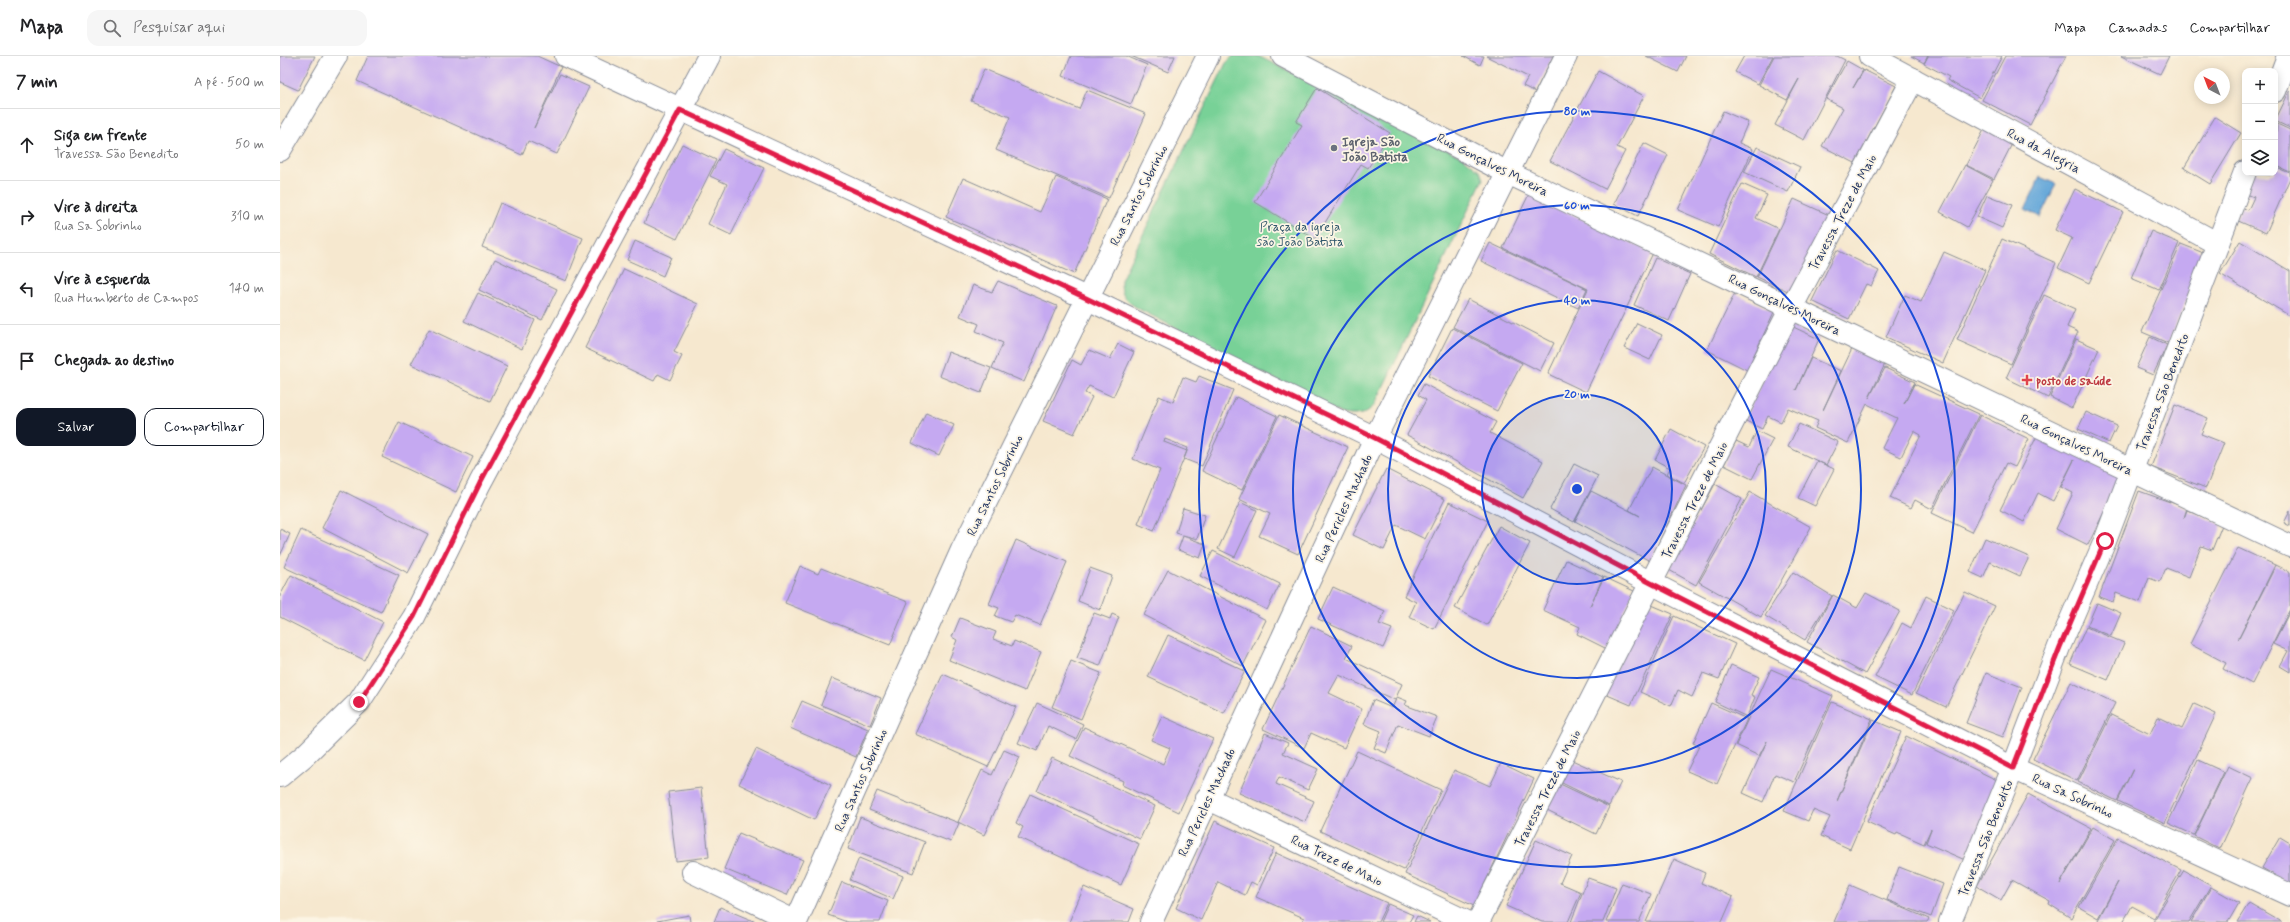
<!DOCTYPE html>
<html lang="pt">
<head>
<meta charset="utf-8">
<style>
  :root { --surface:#fff; --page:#f6f6f6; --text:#202124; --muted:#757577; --line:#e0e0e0; --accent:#111827 }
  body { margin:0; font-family:Mynerve,sans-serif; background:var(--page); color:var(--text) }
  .controls { position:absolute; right:12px; top:12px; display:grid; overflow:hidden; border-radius:8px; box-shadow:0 2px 10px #0003 }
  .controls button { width:36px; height:36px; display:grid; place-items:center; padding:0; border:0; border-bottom:1px solid var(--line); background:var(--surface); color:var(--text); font:20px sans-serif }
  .compass { position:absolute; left:1914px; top:12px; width:36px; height:36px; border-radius:50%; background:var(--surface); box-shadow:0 2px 10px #0003; rotate:318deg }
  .stop { position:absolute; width:12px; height:12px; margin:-9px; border:3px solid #e11d48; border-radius:50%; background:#fff }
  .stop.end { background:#e11d48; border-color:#fff; box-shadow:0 1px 4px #0008 }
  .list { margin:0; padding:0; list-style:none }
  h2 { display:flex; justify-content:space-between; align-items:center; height:52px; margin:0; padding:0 16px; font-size:17px }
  h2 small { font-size:13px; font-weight:400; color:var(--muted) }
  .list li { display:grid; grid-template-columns:26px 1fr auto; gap:12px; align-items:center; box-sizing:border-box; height:72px; padding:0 16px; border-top:1px solid var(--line) }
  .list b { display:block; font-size:15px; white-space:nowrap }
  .list p { margin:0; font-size:13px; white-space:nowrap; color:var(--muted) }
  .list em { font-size:13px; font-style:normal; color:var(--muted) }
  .actions { display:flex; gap:8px; padding:12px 16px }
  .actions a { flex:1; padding:9px 0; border:1px solid var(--accent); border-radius:12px; text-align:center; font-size:14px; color:var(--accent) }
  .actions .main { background:var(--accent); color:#fff }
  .icon { flex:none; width:22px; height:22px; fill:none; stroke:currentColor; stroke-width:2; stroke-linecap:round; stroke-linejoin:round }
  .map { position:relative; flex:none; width:2010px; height:866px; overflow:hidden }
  header { display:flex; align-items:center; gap:24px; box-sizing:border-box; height:56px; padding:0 20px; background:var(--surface); border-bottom:1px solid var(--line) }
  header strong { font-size:19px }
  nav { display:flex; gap:22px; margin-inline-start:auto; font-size:14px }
  .search { width:280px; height:36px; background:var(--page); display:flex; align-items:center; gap:10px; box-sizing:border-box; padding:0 14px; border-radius:12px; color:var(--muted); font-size:15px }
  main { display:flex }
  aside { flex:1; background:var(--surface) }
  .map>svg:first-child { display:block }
  .green { fill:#78d197; stroke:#4a807a }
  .water { fill:#65a7d9; stroke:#406b9c }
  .building { fill:#c5a9f1 }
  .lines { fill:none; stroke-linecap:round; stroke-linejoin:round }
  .street-casing { stroke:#888c96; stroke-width:24 }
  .street { stroke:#fff; stroke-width:22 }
  .route { stroke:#e11d48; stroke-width:5 }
  .ring { fill:none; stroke:#1d4ed8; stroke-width:2 }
  .worship-dot { fill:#6b7280; stroke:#fcf5e5; stroke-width:1.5 }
  .health-dot { fill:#e0444e; stroke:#fcf5e5; stroke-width:1.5 }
  .labels { text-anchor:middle; stroke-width:3.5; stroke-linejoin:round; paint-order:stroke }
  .worship-label { font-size:13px; font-weight:bold; fill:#5b616d; stroke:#fcf5e5; text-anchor:start }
  .street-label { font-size:13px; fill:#1b2f5e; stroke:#fcf5e5 }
  .park-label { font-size:13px; fill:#32586c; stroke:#fcf5e5 }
  .health-label { font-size:13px; font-weight:bold; fill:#be3a42; stroke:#fcf5e5; text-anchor:start }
  .centre { fill:#1d4ed8; stroke:#fcf5e5; stroke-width:2 }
  .ring-label { font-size:12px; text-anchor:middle; font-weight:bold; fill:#1d4ed8; stroke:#fcf5e5; stroke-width:3.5; stroke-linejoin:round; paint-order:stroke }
</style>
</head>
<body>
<header>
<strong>Mapa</strong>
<div class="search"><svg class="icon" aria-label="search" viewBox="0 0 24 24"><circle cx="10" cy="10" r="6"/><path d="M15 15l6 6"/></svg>Pesquisar aqui</div>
<nav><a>Mapa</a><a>Camadas</a><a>Compartilhar</a></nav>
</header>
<main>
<aside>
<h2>7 min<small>A pé · 500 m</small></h2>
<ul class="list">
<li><svg class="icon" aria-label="ahead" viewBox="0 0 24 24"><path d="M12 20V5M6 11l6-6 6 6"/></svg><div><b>Siga em frente</b><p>Travessa São Benedito</p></div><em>50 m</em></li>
<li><svg class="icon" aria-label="right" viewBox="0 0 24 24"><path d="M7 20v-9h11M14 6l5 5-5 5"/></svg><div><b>Vire à direita</b><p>Rua Sa Sobrinho</p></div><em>310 m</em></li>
<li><svg class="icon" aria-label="left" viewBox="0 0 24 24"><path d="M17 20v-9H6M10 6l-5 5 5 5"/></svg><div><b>Vire à esquerda</b><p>Rua Humberto de Campos</p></div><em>140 m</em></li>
<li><svg class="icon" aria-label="arrive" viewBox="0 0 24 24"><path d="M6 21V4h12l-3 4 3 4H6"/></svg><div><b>Chegada ao destino</b></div></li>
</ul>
<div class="actions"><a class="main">Salvar</a><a>Compartilhar</a></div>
</aside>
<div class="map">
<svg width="2010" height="866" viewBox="0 0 2010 866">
  <rect width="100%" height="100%" fill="#fcf5e5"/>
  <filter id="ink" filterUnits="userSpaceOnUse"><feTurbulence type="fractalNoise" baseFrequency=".025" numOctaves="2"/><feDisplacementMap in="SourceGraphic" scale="8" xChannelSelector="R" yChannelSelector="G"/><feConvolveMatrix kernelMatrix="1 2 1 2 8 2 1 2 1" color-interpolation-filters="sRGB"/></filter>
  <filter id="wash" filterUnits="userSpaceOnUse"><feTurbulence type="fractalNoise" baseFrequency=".012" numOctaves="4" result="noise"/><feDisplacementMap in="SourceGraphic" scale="16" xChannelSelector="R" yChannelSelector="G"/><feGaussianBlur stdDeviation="0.9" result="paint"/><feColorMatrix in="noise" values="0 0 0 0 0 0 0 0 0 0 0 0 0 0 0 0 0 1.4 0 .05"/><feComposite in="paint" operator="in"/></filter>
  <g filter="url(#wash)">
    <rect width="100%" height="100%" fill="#f6e8cf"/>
    <!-- green -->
    <path class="green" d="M953,0H978L1184,102L1200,115L1203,123L1095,348C1085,360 1077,360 1062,358L861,254C847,246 840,241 841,224L946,7Z"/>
    <!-- water -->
    <path class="water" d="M1760,121L1776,128L1760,161L1745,153Z"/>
    <g id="blocks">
      <!-- building -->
      <g class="building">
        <path d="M0,0H35L18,34L0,26Z"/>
        <path d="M88,0H257L281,11L254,72L280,18L309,31L277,98L248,85L242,99L77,25Z"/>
        <path d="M791,0H846L867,9L851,48L783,20Z"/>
        <path d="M851,0H895L888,16Z"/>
        <path d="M1183,0H1204L1200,9Z"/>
        <path d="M1206,0H1273L1255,36L1243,30L1248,21Z"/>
        <path d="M1366,0H1406L1398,16Z"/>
        <path d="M1464,0H1493L1478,28L1455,16Z"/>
        <path d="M1494,0H1557L1565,4L1524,84L1495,69L1519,23L1507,44L1479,29Z"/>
        <path d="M1631,0H1648L1644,7Z"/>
        <path d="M1648,0H1722L1700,42L1667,24L1669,21L1644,8Z"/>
        <path d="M1725,0H1786L1750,69L1702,44Z"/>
        <path d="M1841,0H1889L1880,18Z"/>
        <path d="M1567,5L1583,14L1573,32L1584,14L1616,30L1575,107L1542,90L1563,52L1546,43Z"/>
        <path d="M704,13L799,53L807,34L866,58L829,142L716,94L730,61L691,45Z"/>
        <path d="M1318,15L1364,40L1337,91L1345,95L1325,133L1270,105Z"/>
        <path d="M1037,32L1110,77L1088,112L1081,108L1035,183L975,146L1022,69L1016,66Z"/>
        <path d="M2010,34V72L1995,65Z"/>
        <path d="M1443,55L1468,66L1459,87L1473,93L1438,171L1398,154Z"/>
        <path d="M1935,61L1961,77L1930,128L1904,112Z"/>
        <path d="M1997,68L2010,74V116L1995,109Z"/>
        <path d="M1705,72L1733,86L1714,123L1686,109Z"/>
        <path d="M1364,87L1388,99L1358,160L1334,148Z"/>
        <path d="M402,88L436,104L397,183L364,167Z"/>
        <path d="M1477,91L1520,111L1508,136L1464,116Z"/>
        <path d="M444,93L484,112L451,179L428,168L447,128L430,120Z"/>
        <path d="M1685,109L1713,124L1687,171L1660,156Z"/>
        <path d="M1995,111L2010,117V122L1986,177L1956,164L1961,151L1968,154L1974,141L1964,137L1973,117L1990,119L1995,117Z"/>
        <path d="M776,121L827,143L794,218L666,161L683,122L760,156Z"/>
        <path d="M1462,128L1487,139L1476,162L1499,173L1476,221L1429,198Z"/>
        <path d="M1795,133L1843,156L1809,227L1778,212L1792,182L1775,174Z"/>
        <path d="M1249,138L1373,197L1306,336L1268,318L1308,233L1223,192Z"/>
        <path d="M1707,139L1732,149L1722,172L1697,161Z"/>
        <path d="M1514,143L1549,159L1512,237L1477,221Z"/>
        <path d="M220,147L303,182L286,225L202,191Z"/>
        <path d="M1871,175L1899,187L1879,234L1851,222Z"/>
        <path d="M1722,183L1776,207L1731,308L1677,284Z"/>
        <path d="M355,185L391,201L383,220L347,204Z"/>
        <path d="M1960,185L2010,215V260L1940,218Z"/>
        <path d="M1210,187L1307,233L1298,252L1201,205Z"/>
        <path d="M1901,188L1926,198L1888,287L1862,276Z"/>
        <path d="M1557,194L1599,215L1591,230L1586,228L1569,263L1532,245Z"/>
        <path d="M1664,196L1705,214L1663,307L1606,281L1625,239L1641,246Z"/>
        <path d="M1375,202L1410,218L1389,265L1354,249Z"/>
        <path d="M215,203L277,233L262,264L199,234Z"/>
        <path d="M344,213L418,248L394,296L402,300L390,324L378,318L374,325L305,292Z"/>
        <path d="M718,225L777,250L744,326L712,312L723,287L696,275L699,268L680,260L693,229L712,236Z"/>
        <path d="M198,237L255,264L242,293L184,265Z"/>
        <path d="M1455,237L1494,256L1467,314L1427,294Z"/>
        <path d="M1764,239L1795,253L1787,271L1798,276L1768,342L1726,322Z"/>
        <path d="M1188,243L1274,287L1260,315L1173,271Z"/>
        <path d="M1357,267L1382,279L1370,304L1344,292Z"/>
        <path d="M1509,269L1539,283L1516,334L1531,302L1561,315L1543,354L1572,293L1605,308L1589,342L1605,312L1635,326L1624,348L1634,328L1699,358L1652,453L1635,444L1631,452L1610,442L1641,379L1634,375L1621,401L1602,392L1617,362L1587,348L1568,387L1535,372L1538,365L1508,352L1501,366L1488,360L1482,373L1464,364Z"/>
        <path d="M1172,272L1242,307L1217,355L1148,320Z"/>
        <path d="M149,273L227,310L210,345L131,308Z"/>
        <path d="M1870,281L1887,289L1873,319L1856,312Z"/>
        <path d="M1796,283L1819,293L1792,352L1770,341Z"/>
        <path d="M838,288L854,296L833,341L809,330L805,337L812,341L794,378L763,365L792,304L801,309L809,294L830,303Z"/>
        <path d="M668,296L711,312L701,337L659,320Z"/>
        <path d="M919,320L953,334L922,410L904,403L908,392L885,383L884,386L907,395L874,475L858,468L880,414L853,403L879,340L893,346L903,321L916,326Z"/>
        <path d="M1144,328L1216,366L1210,377L1263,405L1243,442L1127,379L1146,344L1138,339Z"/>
        <path d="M956,341L997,360L962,434L922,415Z"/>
        <path d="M1895,349L1928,362L1921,378L1944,387L1926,432L1871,411Z"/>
        <path d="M646,356L674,369L659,400L632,387Z"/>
        <path d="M1806,356L1837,370L1829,387L1798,373Z"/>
        <path d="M999,359L1068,391L1018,498L979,480L990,458L959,443Z"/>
        <path d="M1700,359L1749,383L1735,411L1726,407L1692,476L1652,457Z"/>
        <path d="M119,366L193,401L176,436L102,401Z"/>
        <path d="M1519,368L1558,386L1546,409L1508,391Z"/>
        <path d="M1391,373L1424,391L1404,427L1387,418L1390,412L1375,404Z"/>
        <path d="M1477,375L1493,383L1472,423L1444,409L1456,385L1469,391Z"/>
        <path d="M1757,380L1841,421L1808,489L1776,473L1793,437L1781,431L1794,404L1773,445L1758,437L1744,466L1720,454Z"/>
        <path d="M1537,405L1554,413L1535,450L1518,442Z"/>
        <path d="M1294,408L1318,420L1294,466L1270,453Z"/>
        <path d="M1372,411L1406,429L1370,505L1295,465L1311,435L1360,460L1349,454Z"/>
        <path d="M1106,413L1165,443L1145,483L1116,469L1104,494L1073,479Z"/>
        <path d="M1435,428L1462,443L1416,529L1389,514Z"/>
        <path d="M61,434L148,478L128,517L42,472Z"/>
        <path d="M1859,435L1907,452L1904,462L1907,454L1942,469L1932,494L1921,490L1909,521L1886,512L1880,526L1869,522L1860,546L1836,537L1833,546L1819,541Z"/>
        <path d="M1470,436L1531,471L1481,561L1419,526Z"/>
        <path d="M960,446L977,454L955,501L938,493Z"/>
        <path d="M1169,446L1208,465L1154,573L1129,561L1136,546L1124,540Z"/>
        <path d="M903,452L925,459L917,483L896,477Z"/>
        <path d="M2010,455V470L2004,467Z"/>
        <path d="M1219,470L1250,487L1207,569L1175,552Z"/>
        <path d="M0,473L10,478L0,500Z"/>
        <path d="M21,474L119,519L101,556L4,511Z"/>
        <path d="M903,480L925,488L920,502L898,494Z"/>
        <path d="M1705,482L1749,501L1740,520L1710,506L1703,522L1690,516Z"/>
        <path d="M736,484L787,506L760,569L735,559L731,566L715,560L719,552L709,548Z"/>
        <path d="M1958,492L1995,509L1958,584L1996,509L2010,516V553L1972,628L1943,613L1946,607L1910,588Z"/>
        <path d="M933,495L1000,528L987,554L920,520Z"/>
        <path d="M1286,504L1323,521L1310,550L1324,521L1354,535L1327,593L1297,578L1300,571L1263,554Z"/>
        <path d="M520,510L538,518L541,512L628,546L610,589L505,547Z"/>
        <path d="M810,512L832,520L820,554L798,545Z"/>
        <path d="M888,514L986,564L963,610L864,559Z"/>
        <path d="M1513,516L1552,540L1525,584L1485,560Z"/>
        <path d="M11,519L103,566L84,604L0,561V540Z"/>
        <path d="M1053,531L1105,555L1099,568L1112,573L1103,592L1038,563Z"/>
        <path d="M1685,536L1715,550L1666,651L1636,637Z"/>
        <path d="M1586,537L1620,555L1585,618L1527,586L1553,539L1577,552Z"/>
        <path d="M1646,540L1674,554L1632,639L1595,621L1622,567L1631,572Z"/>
        <path d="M1367,547L1393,558L1351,649L1325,638Z"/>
        <path d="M1817,547L1841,557L1831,580L1807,570Z"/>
        <path d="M2010,555V616L2000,610L2008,595L1993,588Z"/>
        <path d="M814,557L830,563L832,558L839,561L820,610L797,602Z"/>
        <path d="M1394,560L1455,588L1439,623L1423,617L1412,641L1398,634L1391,650L1360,636Z"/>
        <path d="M680,562L716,576L713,583L732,590L734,585L761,596L745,635L669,604L677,584L672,581Z"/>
        <path d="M1031,570L1072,590L1066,602L1122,628L1115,644L1059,619L1049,637L1082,653L1064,692L1031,677L1024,692L983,673Z"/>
        <path d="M1806,571L1844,587L1828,624L1790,608Z"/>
        <path d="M888,579L965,615L944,657L868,621Z"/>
        <path d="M791,605L821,617L801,663L772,651Z"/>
        <path d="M1451,609L1479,621L1471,639L1475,641L1467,661L1435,646Z"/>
        <path d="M1491,613L1553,640L1514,726L1495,718L1483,746L1463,737L1487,685L1479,700L1456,689Z"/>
        <path d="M1706,617L1742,631L1723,681L1686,667Z"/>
        <path d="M663,618L736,651L708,711L635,678Z"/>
        <path d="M552,622L601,642L590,669L541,649Z"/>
        <path d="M1791,626L1835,647L1797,725L1753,703Z"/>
        <path d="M1117,641L1127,645L1125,649L1157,661L1149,680L1118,668L1106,697L1094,692L1101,675L1084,668L1093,644L1112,652Z"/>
        <path d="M522,645L588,673L576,701L510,672Z"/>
        <path d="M1552,646L1592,663L1557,745L1593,664L1621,676L1570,793L1541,780L1550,761L1533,754L1528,765L1504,755Z"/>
        <path d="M757,647L803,668L796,683L768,670L757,695L738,687Z"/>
        <path d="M1431,647L1467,663L1437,728L1407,715L1419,690L1413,687Z"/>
        <path d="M1914,648L1936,658L1885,767L1838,745L1853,713L1837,745L1798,726L1831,659L1870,678L1878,661L1902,673Z"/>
        <path d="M882,660L933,683L899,756L842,729L843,725L790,700L804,671L883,708L890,692L871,684Z"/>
        <path d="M985,677L1008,687L1003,697L1038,713L1028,734L999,721L996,728L1034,745L1025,766L959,737Z"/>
        <path d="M1626,680L1721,726L1685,804L1646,787L1651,773L1644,788L1617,776L1616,779L1587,766Z"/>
        <path d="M476,693L551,729L534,764L459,728Z"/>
        <path d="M724,694L740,701L704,779L678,766L702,714L712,719Z"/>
        <path d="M1077,695L1161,734L1124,814L1040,775Z"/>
        <path d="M772,702L875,750L860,783L757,735Z"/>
        <path d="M1292,704L1341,726L1329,750L1282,727Z"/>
        <path d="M1918,704L1944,716L1914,779L1888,767Z"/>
        <path d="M1221,707L1254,723L1194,850L1125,818L1174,714L1210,730Z"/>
        <path d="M1948,710L1973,722L1940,793L1914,780Z"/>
        <path d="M1280,728L1329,751L1316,778L1267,754Z"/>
        <path d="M421,732L429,801L396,805L388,736Z"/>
        <path d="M597,735L679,767L671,786L589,754Z"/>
        <path d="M750,738L859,788L841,829L738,781L743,771L736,767Z"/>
        <path d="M1748,738L1811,772L1780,828L1813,771L1835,784L1791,862L1769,848L1770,845L1732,824L1721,844L1697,830Z"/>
        <path d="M580,761L645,786L633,817L568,793Z"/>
        <path d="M935,765L994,792L977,829L971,826L965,839L938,826L921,864L896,852Z"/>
        <path d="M459,777L523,804L507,839L444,813Z"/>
        <path d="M2000,781L2010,787V828L1982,812Z"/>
        <path d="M1838,782L1901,814L1874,862L1852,850L1843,866H1817L1838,826L1818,862L1799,851Z"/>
        <path d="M1256,784L1292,800L1280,827L1301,836L1288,866H1262L1226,850Z"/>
        <path d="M996,797L1107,847L1098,866H1022L1024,862L976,841Z"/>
        <path d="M579,802L623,820L613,843L570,824Z"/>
        <path d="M1394,803L1425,817L1421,827L1453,841L1442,866H1366Z"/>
        <path d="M1619,811L1663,828L1651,861L1607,844Z"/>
        <path d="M1904,814L1931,829L1909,866H1873Z"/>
        <path d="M1308,822L1336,832L1323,866H1291Z"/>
        <path d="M562,826L608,845L600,866H567L548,859Z"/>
        <path d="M1342,827L1371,838L1359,866H1326Z"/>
        <path d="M1570,829L1649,863L1647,866H1554Z"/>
        <path d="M804,831L854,853L849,866H789Z"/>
        <path d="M1931,831L1959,847L1948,866H1911Z"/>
        <path d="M1969,847L2002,866H1957Z"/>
        <path d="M1108,848L1133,859L1129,866H1100Z"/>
        <path d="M440,851L476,866H434Z"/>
        <path d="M409,859L410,866H377V865Z"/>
        <path d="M1137,860L1150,866H1134Z"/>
      </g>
    </g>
  </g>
  <g filter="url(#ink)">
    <use href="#blocks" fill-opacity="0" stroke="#888c96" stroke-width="1"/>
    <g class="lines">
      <!-- street casing -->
      <g class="street-casing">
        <g id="street">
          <path d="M286,0L806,242L1095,382L1371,527L1733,712L2010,839"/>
          <path d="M1003,0L1226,116L2010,490"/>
          <path d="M1590,0L1938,188"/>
          <path d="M1995,35L2008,0"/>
          <path d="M0,94L56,0"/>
          <path d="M0,720L24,700L79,646L134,561L200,427L429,0"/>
          <path d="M927,742L1187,866"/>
          <path d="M413,816L516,866"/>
          <path d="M516,866L682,494L928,0"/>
          <path d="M871,866L1095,382L1286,0"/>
          <path d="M1198,866L1511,252L1633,23"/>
          <path d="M1670,866L1733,712L1779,591L1825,485L1965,116"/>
        </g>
      </g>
      <!-- street -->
      <use href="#street" class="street"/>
    </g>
  </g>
  <g class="lines" filter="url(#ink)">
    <!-- route -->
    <path class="route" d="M79,646L134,561L200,427L400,54L806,242L1095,382L1371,527L1733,712L1780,591L1825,485"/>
  </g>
  <!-- distance rings -->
  <circle cx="1297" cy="433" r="95" fill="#1d4ed8" fill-opacity=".12"/>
  <g class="ring">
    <circle cx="1297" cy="433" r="95"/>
    <circle cx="1297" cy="433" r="189"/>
    <circle cx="1297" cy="433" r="284"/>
    <circle cx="1297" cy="433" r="378"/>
  </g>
  <!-- markers -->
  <circle class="worship-dot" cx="1054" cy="92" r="4"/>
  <path class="health-dot" d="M1745 318h4v4h4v4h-4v4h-4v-4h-4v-4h4z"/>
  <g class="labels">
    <!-- worship labels -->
    <g class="worship-label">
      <text x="1062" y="90">Igreja São<tspan x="1062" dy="15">João Batista</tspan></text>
    </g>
    <!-- street labels -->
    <g class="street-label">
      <text transform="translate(1764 94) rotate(28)" y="5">Rua da Alegria</text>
      <text transform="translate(1213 108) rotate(27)" y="5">Rua Gonçalves Moreira</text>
      <text transform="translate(858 139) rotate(-63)" y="5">Rua Santos Sobrinho</text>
      <text transform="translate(1562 156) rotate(-62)" y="5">Travessa Treze de Maio</text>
      <text transform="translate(1505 248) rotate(26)" y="5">Rua Gonçalves Moreira</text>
      <text transform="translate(1882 336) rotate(-69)" y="5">Travessa São Benedito</text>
      <text transform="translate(1797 388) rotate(26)" y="5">Rua Gonçalves Moreira</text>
      <text transform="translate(714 429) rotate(-64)" y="5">Rua Santos Sobrinho</text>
      <text transform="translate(1414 444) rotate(-63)" y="5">Travessa Treze de Maio</text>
      <text transform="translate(1063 452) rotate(-65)" y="5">Rua Pericles Machado</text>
      <text transform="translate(580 724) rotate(-66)" y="5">Rua Santos Sobrinho</text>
      <text transform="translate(1267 732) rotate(-63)" y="5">Travessa Treze de Maio</text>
      <text transform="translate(1793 739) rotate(25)" y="5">Rua Sa Sobrinho</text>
      <text transform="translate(926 746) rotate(-65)" y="5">Rua Pericles Machado</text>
      <text transform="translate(1705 782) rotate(-68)" y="5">Travessa São Benedito</text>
      <text transform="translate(1057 804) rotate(26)" y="5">Rua Treze de Maio</text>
    </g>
    <!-- park labels -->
    <g class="park-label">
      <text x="1020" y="175">Praça da igreja<tspan x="1020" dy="15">são João Batista</tspan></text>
    </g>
    <!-- health labels -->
    <g class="health-label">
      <text x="1756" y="329">posto de saúde</text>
    </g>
  </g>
  <circle cx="1297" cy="433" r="6" class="centre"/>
  <g class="ring-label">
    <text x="1297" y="59">80 m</text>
    <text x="1297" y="153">60 m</text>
    <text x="1297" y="248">40 m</text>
    <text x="1297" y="342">20 m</text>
  </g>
</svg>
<div class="controls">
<button>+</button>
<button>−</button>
<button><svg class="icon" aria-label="layers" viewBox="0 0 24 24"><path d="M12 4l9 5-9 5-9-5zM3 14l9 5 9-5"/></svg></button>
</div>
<svg class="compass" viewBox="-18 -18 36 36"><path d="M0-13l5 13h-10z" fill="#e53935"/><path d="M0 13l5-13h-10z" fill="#757577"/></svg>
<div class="stop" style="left:1825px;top:485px"></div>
<div class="stop end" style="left:79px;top:646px"></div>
</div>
</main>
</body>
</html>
